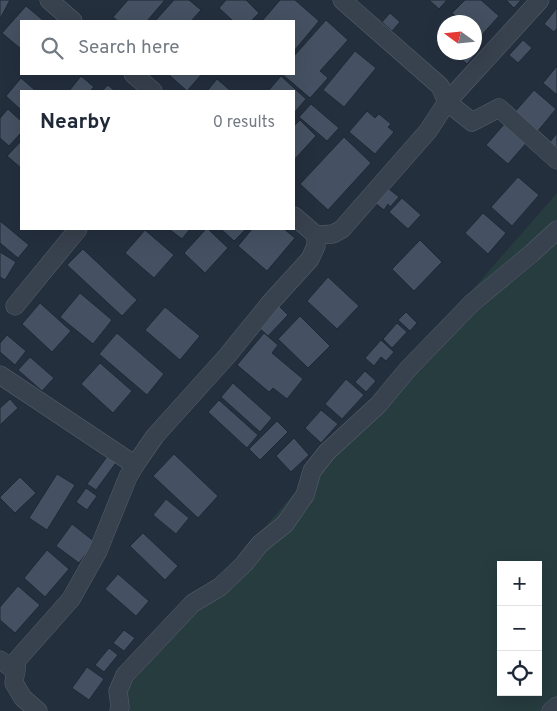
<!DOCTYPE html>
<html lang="en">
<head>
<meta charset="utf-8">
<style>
  :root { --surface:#fff; --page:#f6f6f7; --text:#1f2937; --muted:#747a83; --line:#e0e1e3 }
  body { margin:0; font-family:Overpass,sans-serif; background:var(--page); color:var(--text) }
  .controls { position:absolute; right:15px; bottom:15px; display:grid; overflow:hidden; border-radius:0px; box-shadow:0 5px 20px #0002 }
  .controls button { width:45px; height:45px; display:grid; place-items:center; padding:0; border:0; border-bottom:1px solid var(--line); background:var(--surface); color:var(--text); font:25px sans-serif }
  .compass { position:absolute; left:437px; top:15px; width:45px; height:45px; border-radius:50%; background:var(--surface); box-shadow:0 5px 20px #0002; rotate:285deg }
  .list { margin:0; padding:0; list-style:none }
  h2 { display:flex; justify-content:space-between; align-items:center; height:65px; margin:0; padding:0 20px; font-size:21px }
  h2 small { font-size:16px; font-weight:400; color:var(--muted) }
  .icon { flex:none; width:28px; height:28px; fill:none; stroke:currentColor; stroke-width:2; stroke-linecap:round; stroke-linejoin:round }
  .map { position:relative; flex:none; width:557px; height:711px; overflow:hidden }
  .search { position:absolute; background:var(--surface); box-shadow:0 5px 20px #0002; left:20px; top:20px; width:275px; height:55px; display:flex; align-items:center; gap:12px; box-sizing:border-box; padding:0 18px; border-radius:0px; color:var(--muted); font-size:19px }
  .panel { position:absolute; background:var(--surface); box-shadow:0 5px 20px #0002; left:20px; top:90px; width:275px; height:140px; border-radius:0px }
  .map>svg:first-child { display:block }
  .green { fill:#263c3f; fill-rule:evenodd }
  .building { fill:#455162; stroke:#1f2835 }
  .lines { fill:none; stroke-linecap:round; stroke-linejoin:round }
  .minor-casing { stroke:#565f6c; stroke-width:19 }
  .minor { stroke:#38414e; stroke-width:18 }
</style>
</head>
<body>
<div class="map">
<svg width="557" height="711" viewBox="0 0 557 711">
  <rect width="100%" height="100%" fill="#242f3e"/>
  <!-- green -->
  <path class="green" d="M557,193V707L553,711H111L154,654ZM501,565H538V692H501Z"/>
  <!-- building -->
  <g class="building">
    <path d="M0,0H10L0,19Z"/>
    <path d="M128,0H165L147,21H118L113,17Z"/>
    <path d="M174,0H189L201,10L191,21H155Z"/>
    <path d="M226,0H246L259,13L251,21H233L219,8Z"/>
    <path d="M280,0H295L319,21L294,51V21H262Z"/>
    <path d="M429,0H447L439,9Z"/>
    <path d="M465,0H481L499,16L479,38L474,34V22H462L452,13Z"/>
    <path d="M506,0H521L514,8Z"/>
    <path d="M26,6L44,21H21V49L2,33Z"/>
    <path d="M557,8V28L554,32L544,24Z"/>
    <path d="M390,13L400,22L392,31L382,22Z"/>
    <path d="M326,20L348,40L320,71L328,78L310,98L282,74H294V56Z"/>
    <path d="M523,40L532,48L518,63L509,55Z"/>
    <path d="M474,43L481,48L467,64L458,56L461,52H474Z"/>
    <path d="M355,51L376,68L344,107L323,90Z"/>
    <path d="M557,66V95L543,83Z"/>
    <path d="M168,74H202L187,91Z"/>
    <path d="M81,76L94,87L90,91H69Z"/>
    <path d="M281,76L306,99L294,113V91H268Z"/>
    <path d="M21,78L36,91H21V110L6,96Z"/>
    <path d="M217,79L231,91H207Z"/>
    <path d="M108,85L115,91H102Z"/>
    <path d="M534,90L556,109L537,132L514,113Z"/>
    <path d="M311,104L339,128L327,141L299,117Z"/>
    <path d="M8,109L21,121V133L9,146L0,138V118Z"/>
    <path d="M367,111L375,118L379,114L391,124L388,127L394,132L375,154L349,132Z"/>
    <path d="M300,120L316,136L294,160V126Z"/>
    <path d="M506,122L528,141L508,164L486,145Z"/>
    <path d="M557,133V148L550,142Z"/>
    <path d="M344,137L371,163L328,210L300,184Z"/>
    <path d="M21,141V168L7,156Z"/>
    <path d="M518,177L539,195L512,226L491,207Z"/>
    <path d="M389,189L399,197L390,207L388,204L384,210L375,203Z"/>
    <path d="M402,198L421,215L408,229L389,212Z"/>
    <path d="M483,213L506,233L488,254L465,233Z"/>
    <path d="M0,221L29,245L18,258L0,243Z"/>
    <path d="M169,229H190L182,239Z"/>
    <path d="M206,229H208L228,248L205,273L184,253Z"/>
    <path d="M221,229H246L234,241Z"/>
    <path d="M252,229H284L295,238L267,271L238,246Z"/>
    <path d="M145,230L174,255L154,278L125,253Z"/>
    <path d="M420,240L442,262L414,291L392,269Z"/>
    <path d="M83,249L137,300L122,316L67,265Z"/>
    <path d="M0,252L16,262L5,280L0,277Z"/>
    <path d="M328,277L359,306L337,329L307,301Z"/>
    <path d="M80,293L112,320L93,344L60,317Z"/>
    <path d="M40,303L71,331L52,352L22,324Z"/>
    <path d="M278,305L288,315L268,336L258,327Z"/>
    <path d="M165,307L200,336L180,360L145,330Z"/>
    <path d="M406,312L417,323L410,331L398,320Z"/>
    <path d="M300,316L330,346L308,368L278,339Z"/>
    <path d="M397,323L407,332L392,348L383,339Z"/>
    <path d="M117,333L164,374L147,395L99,354Z"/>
    <path d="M264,333L278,345L272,353L303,379L287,399L273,388L269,392L237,365Z"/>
    <path d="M7,335L26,351L15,365L0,352V343Z"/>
    <path d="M381,340L394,352L386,361L381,357L374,366L365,358Z"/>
    <path d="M30,357L54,378L42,391L18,370Z"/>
    <path d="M100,363L132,391L113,413L81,384Z"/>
    <path d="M365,371L376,381L366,392L355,382Z"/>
    <path d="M346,379L364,395L342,419L325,404Z"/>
    <path d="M233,383L272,418L260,432L221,397Z"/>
    <path d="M10,399L18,408L0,425V408Z"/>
    <path d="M219,400L258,435L247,448L208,412Z"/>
    <path d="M321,410L338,424L321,443L305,428Z"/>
    <path d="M277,421L288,432L260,460L249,449Z"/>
    <path d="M294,438L309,455L291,472L276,456Z"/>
    <path d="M109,454L118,460L96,490L87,484Z"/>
    <path d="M174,454L218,496L198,518L153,476Z"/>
    <path d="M57,474L75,485L47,530L29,518Z"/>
    <path d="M20,477L36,493L15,513L0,498V497Z"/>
    <path d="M86,488L97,496L87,510L76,502Z"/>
    <path d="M166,499L189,518L176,534L153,515Z"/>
    <path d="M72,524L95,542L79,563L56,546Z"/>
    <path d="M143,533L178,566L165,580L130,546Z"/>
    <path d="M47,550L69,569L45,597L24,578Z"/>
    <path d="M118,574L149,601L136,616L105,589Z"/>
    <path d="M18,586L40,605L15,633L0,620V607Z"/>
    <path d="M124,630L135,638L124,651L113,643Z"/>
    <path d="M109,648L118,655L104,672L95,665Z"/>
    <path d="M87,667L104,679L89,700L72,688Z"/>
  </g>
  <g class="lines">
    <!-- minor casing -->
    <g class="minor-casing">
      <g id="minor">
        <path d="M49,0L73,21"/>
        <path d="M342,0L440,86L447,102L472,122L499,108L557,160"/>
        <path d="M133,74L153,91"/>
        <path d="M294,216L316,235L333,234L342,229L428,131L447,102L540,0"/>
        <path d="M15,306L78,229"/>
        <path d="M0,375L135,465"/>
        <path d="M0,660L16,671"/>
        <path d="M38,711L23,698L14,683L17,660L71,599L98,551L128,477L135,465L155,436L227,356L270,303L310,259L316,246V235"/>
        <path d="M119,711L120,707L118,691L125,675L193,603L220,587L244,564L260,544L285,524L305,495L312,471L327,452L378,405L408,369L472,303L532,253L557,230"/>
        <path d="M551,711L557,706"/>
      </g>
    </g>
    <!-- minor -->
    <use href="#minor" class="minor"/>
  </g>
</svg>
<div class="controls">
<button>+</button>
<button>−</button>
<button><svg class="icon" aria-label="locate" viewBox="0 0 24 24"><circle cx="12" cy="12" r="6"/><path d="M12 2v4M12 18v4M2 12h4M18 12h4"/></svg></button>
</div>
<svg class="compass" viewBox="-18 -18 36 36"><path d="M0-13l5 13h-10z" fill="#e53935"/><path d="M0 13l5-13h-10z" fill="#747a83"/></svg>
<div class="search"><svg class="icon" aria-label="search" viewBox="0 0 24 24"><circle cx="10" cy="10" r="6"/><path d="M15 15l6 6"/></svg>Search here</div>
<section class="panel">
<h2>Nearby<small>0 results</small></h2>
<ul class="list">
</ul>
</section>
</div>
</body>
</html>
